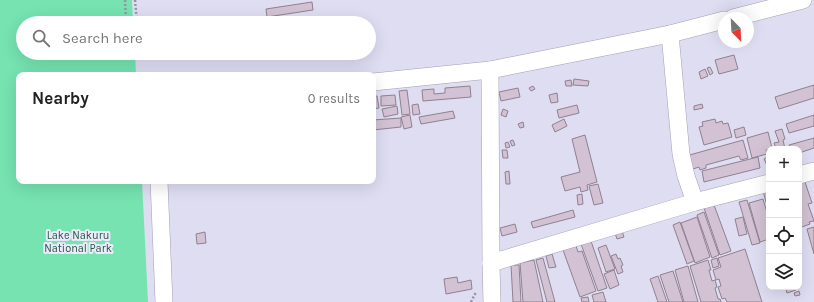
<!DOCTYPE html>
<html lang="en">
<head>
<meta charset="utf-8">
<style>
  :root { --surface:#fff; --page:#f2f2f2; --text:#222; --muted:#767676; --line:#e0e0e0 }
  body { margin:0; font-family:Karla,sans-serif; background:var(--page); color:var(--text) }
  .controls { position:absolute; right:12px; bottom:12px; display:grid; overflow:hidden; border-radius:8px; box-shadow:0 4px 16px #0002 }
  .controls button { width:36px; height:36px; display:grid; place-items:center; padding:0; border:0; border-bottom:1px solid var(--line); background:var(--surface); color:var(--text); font:20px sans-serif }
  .compass { position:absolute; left:718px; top:12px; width:36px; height:36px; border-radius:50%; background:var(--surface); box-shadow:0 4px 16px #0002; rotate:156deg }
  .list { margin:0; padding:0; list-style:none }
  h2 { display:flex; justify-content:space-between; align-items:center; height:52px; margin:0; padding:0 16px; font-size:17px }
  h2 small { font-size:13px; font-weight:400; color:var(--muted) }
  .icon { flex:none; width:22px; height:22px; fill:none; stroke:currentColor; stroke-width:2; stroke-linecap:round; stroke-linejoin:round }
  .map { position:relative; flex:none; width:814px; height:302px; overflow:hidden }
  .search { position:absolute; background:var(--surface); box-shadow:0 4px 16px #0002; left:16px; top:16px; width:360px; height:44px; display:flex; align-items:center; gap:10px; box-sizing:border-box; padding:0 14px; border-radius:22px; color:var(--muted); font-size:15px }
  .panel { position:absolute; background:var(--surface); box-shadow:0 4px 16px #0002; left:16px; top:72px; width:360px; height:112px; border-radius:8px }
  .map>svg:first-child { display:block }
  .green { fill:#76e3b1 }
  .building { fill:#d2c2d3; stroke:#8f8191 }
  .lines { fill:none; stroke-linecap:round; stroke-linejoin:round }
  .minor-casing { stroke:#a29fb4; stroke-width:18 }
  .path { stroke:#9795a5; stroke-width:2.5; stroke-dasharray:2 2; stroke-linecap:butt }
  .minor { stroke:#fff; stroke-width:17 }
  .labels { text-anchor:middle; stroke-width:4; stroke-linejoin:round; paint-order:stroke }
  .park-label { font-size:11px; fill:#295641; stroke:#eceafc }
</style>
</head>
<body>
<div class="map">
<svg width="814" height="302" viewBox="0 0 814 302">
  <rect width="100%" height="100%" fill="#dfddf2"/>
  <!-- green -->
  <path class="green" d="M0,0H132L133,23H23V53H135L136,75H19V181H142L148,302H0Z"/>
  <!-- building -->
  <g class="building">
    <path d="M312,2L313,10L267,17L266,9Z"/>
    <path d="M734,55L738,69L719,74L715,60Z"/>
    <path d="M710,67L713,73L710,75L707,68Z"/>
    <path d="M705,69L708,76L701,79L699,72Z"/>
    <path d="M574,79L589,81L588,86L573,85Z"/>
    <path d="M571,80L572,86H566L565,81Z"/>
    <path d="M814,85V98L779,109L775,97Z"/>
    <path d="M470,86L471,97L423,101L422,90L434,89V94L445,93V88Z"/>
    <path d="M533,86L535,89L531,91L529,88Z"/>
    <path d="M518,88L520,97L501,101L499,92Z"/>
    <path d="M407,90L410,114L402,115L399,91Z"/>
    <path d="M557,93L558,102L551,103L549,95Z"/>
    <path d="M395,95L396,105L381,106V96Z"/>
    <path d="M373,96H377L379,108L373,109Z"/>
    <path d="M418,104L420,114L413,115L412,105Z"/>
    <path d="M702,104L703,108L694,110V106Z"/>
    <path d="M577,105L579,113L559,118L557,110Z"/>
    <path d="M397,106L398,114L384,117L382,109Z"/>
    <path d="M503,109L508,111L506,117L501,115Z"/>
    <path d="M453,111L455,118L421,124L419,117Z"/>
    <path d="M410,115L412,127L404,129L401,117Z"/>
    <path d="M814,115V126L789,133L786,124Z"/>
    <path d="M401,118V127L373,130V120Z"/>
    <path d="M564,119L567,126L555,132L552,125Z"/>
    <path d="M715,119L716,123L722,121L723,124L728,123L732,137L704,145L699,127L703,126L702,122Z"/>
    <path d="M523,122L524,127L520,128L518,124Z"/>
    <path d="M744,127L746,135L736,138L734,130Z"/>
    <path d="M782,129L785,139L783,140L785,149H773L776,148L774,143L779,142L775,131Z"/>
    <path d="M768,132L772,148L766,150L767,154L752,158L747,138Z"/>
    <path d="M585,135L597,182L587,185L588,190L581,192L580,187L565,191L561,177L580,172L572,139Z"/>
    <path d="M814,138V148L799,153V149H790L789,145Z"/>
    <path d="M513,140L515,145L512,146L510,141Z"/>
    <path d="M743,140L748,158L741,160L739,156L706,165V168L700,170L699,167L690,170L686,156Z"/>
    <path d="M508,142L510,147L506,148L505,143Z"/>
    <path d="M502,150H507L508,158H503Z"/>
    <path d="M769,156V169L764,159Z"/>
    <path d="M758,157L760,168L704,182L702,171Z"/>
    <path d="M509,171L510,184H506L505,172Z"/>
    <path d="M804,179L812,203L808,204L814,221L809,222L810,224L799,228V180Z"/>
    <path d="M598,184L603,203L594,205L589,186Z"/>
    <path d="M769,189V213L763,191Z"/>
    <path d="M582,194L583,204L578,205L577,195Z"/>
    <path d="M763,199L769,219V239L760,242L749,203Z"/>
    <path d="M747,200L760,243L752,245L739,202Z"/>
    <path d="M714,205L731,251L720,255L704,208Z"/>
    <path d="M573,210L575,217L533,228L531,222Z"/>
    <path d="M704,212L719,255L712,258L697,215Z"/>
    <path d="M697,217L710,257L695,263L681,223Z"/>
    <path d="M743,217L747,234L739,236L735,219Z"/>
    <path d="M680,222L694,261L687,264L673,225Z"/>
    <path d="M515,224L517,232L502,236L500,228Z"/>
    <path d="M814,227V254L807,229Z"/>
    <path d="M622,231L624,237L617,239L615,233Z"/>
    <path d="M205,232L206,243L197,244L196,234Z"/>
    <path d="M591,241L607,288L598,291L581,244Z"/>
    <path d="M606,245L615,269L606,272L598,248Z"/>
    <path d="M576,246L578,252L582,251L596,291L580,297L563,250Z"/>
    <path d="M745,249L762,302H727L725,298L722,299L718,287L721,286L719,279L716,280L713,270L721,267L718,258Z"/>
    <path d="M552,254L556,267L549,268L546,256Z"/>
    <path d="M616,254L618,259L620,258L623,265L621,266L623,272L618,274L611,256Z"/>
    <path d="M543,258L555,302H547L536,260Z"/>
    <path d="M717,258L719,266L713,268L711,260Z"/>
    <path d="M534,260L543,302H523L520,263Z"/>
    <path d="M708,260L711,270H709L712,281L715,280L717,287L715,288L718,299H720L721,302H701L690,266Z"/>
    <path d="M511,265H519L521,302H513Z"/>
    <path d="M688,266L698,302H684L675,270Z"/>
    <path d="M614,270L619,285L610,289L604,274Z"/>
    <path d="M673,271L683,302H669L660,275Z"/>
    <path d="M658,276L667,302H658L650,279Z"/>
    <path d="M457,277L458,283L471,280L472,289L446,294L444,279Z"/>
    <path d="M785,287H796V290L787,293Z"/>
    <path d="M799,291L800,295L795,296L794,293Z"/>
    <path d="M603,292L606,302H594L592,295Z"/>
    <path d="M588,297L589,302H582L581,298Z"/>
  </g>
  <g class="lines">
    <!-- minor casing -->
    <g class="minor-casing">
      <g id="minor">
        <path d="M733,18L803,0"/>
        <path d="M670,34L681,154L686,176L695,202"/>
        <path d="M490,70L491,263L492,302"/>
        <path d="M373,82L490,70L670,34L724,20"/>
        <path d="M799,175L814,171"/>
        <path d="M159,181L164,302"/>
        <path d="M491,263L695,202L769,183"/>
      </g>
    </g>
    <!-- path -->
    <g class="path">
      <path d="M125,0L126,23"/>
      <path d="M135,0L137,23"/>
      <path d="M471,302L476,292"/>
    </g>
    <!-- minor -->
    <use href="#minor" class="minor"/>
  </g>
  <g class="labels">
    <!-- park labels -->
    <g class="park-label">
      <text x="78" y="239">Lake Nakuru<tspan x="78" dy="13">National Park</tspan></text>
    </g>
  </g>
</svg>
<div class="controls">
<button>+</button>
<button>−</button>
<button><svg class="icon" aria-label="locate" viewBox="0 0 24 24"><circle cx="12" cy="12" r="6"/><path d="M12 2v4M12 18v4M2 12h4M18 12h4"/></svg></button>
<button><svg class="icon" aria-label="layers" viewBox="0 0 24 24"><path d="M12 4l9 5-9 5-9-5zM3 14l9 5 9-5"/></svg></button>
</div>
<svg class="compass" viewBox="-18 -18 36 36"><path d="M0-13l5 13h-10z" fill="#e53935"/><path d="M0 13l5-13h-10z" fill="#767676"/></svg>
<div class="search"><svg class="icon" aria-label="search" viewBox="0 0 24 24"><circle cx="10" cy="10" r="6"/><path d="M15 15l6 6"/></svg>Search here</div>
<section class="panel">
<h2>Nearby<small>0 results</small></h2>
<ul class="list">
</ul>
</section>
</div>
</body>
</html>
